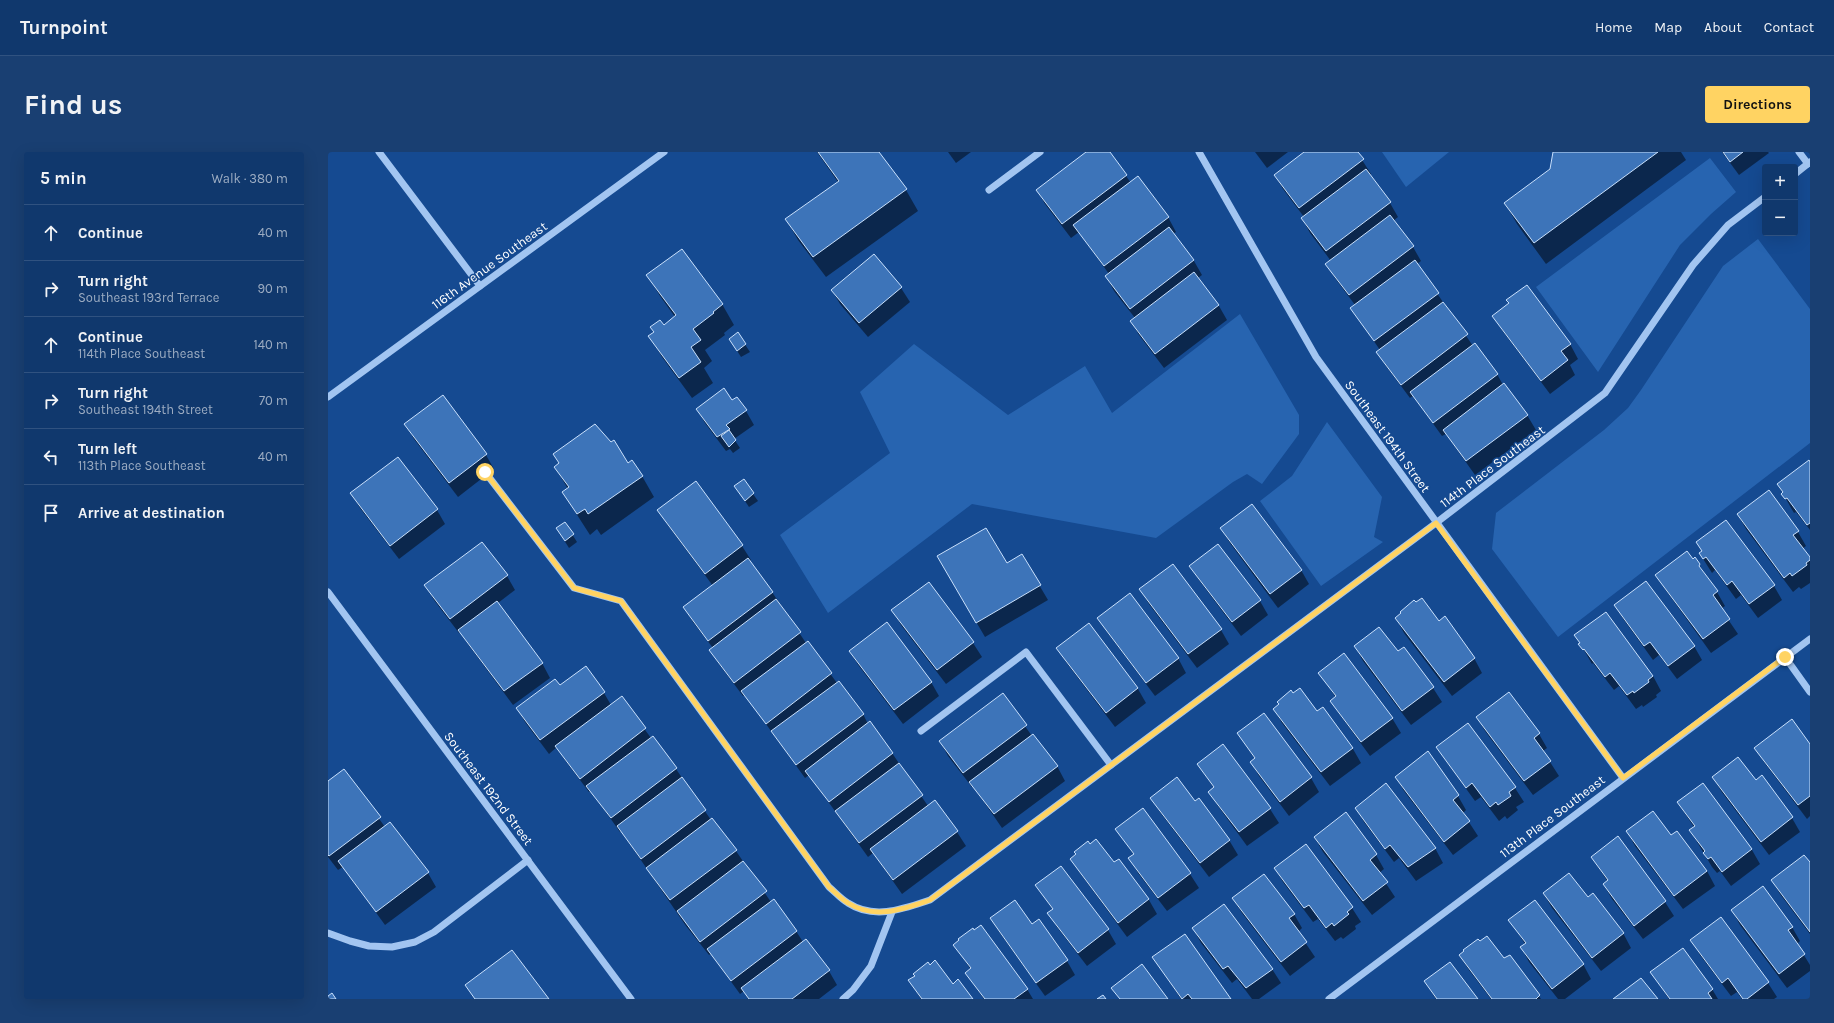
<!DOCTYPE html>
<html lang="en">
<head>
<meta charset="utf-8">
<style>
  :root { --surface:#10386d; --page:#193f72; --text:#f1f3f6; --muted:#9cacc2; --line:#305280; --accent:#ffd362 }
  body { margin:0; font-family:Karla,sans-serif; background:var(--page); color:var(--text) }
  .controls { position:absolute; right:12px; top:12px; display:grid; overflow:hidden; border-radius:4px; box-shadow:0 4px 16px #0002 }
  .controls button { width:36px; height:36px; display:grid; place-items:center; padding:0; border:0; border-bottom:1px solid var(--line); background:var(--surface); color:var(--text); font:20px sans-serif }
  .stop { position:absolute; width:12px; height:12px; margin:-9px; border:3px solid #ffd362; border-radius:50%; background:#fff }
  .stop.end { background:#ffd362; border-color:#fff; box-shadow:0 1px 4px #0008 }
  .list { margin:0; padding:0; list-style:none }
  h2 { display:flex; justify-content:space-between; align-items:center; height:52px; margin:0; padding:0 16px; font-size:17px }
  h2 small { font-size:13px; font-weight:400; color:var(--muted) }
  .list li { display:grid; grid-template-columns:26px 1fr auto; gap:12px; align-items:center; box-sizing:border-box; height:56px; padding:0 16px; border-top:1px solid var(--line) }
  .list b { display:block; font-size:15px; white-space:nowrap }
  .list p { margin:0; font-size:13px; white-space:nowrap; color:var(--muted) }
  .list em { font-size:13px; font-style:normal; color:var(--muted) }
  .icon { flex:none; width:22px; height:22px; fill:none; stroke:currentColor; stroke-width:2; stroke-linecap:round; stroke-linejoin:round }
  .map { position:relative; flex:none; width:1482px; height:847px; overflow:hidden; border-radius:4px }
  header { display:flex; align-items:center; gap:24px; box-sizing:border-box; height:56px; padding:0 20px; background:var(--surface); border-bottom:1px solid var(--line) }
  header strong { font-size:19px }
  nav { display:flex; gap:22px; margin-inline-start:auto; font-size:14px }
  .intro { display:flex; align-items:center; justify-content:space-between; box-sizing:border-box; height:96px; padding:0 24px }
  h1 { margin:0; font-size:28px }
  .button { padding:10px 18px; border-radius:4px; background:var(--accent); color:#111; font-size:14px; font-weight:700 }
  main { display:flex; gap:24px; padding:0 24px }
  aside { flex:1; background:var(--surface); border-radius:4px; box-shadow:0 4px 16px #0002 }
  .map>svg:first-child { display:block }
  .green { fill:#2764b0 }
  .shadow { fill:#0007 }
  .building { fill:#3d74b9; stroke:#c9e0fc }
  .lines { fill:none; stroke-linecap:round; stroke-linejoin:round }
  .minor { stroke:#a2c5f1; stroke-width:7 }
  .route { stroke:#ffd362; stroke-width:5 }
  .labels { text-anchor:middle; stroke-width:3; stroke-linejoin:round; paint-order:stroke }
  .street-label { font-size:13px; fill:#fff; stroke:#154a91 }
</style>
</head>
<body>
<header>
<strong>Turnpoint</strong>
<nav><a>Home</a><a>Map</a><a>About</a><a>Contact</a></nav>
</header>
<div class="intro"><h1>Find us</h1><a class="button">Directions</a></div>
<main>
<aside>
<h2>5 min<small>Walk · 380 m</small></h2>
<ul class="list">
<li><svg class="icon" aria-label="ahead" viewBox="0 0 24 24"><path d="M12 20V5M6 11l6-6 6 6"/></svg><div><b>Continue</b></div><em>40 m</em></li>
<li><svg class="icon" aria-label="right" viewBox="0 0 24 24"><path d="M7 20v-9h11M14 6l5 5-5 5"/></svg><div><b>Turn right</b><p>Southeast 193rd Terrace</p></div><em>90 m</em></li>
<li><svg class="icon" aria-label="ahead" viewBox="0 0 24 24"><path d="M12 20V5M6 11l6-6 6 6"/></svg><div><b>Continue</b><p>114th Place Southeast</p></div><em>140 m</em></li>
<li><svg class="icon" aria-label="right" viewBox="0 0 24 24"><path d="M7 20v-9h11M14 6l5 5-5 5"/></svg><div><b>Turn right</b><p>Southeast 194th Street</p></div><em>70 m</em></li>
<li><svg class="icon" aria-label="left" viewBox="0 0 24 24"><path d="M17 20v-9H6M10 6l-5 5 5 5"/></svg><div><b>Turn left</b><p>113th Place Southeast</p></div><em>40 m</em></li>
<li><svg class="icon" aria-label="arrive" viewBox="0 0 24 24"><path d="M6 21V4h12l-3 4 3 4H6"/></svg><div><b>Arrive at destination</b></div></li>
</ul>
</aside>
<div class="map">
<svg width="1482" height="847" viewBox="0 0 1482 847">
  <rect width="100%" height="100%" fill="#154a91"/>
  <!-- green -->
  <g class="green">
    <path d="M1054,0H1121L1078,35Z"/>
    <path d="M1382,6L1408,40L1383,62L1352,93L1270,220L1208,135Z"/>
    <path d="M1430,87L1482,157V291L1230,485L1164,397L1168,361L1276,278L1300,256L1313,238L1395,114Z"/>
    <path d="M912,162L971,263V282L934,332L919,322L905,330L828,386L644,352L500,461L452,383L562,301L532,240L586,192L680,263L757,214L784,261Z"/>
    <path d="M999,270L1054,345L1046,385L1055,390L993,434L932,349L964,324Z"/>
  </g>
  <!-- shadow -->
  <g class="shadow">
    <path d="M489,0H550L578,38L590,59L498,125L470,88L458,67L510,30Z"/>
    <path d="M620,0H643L628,11Z"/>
    <path d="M760,0H781L803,31L840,65L848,80L845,82L866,109L874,123L870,126L891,154L899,168L836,216L811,183L803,169L807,166L786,139L778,124L781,122L751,80L743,86L717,52L709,38Z"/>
    <path d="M927,0H960L939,16Z"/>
    <path d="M978,0H1029L1043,22L1041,24L1062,51L1070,65L1065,69L1085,95L1093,109L1089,112L1145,194L1169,222L1175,233L1199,263L1208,278L1147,323L1118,282L1114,284L1085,244L1082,246L1058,214L1050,200L1052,198L1023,156L1027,153L1007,126L999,112L1003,109L982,81L974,66L976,65L955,37L947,23Z"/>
    <path d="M1226,0H1353L1358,8L1218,112L1189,72L1177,51L1223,17Z"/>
    <path d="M1394,0H1440L1441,1L1411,23Z"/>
    <path d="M546,103L573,136L582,150L540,185L512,152L504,138Z"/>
    <path d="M320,124L394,152L406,173L396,181L397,183L377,198L384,209L376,216L385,231L364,246L334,205L322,184L347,165L332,144Z"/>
    <path d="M1166,164L1242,192L1250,207L1242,213L1247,223L1222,242L1174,178Z"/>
    <path d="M410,182L422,200L413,205L406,194Z"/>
    <path d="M404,249L418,259L426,273L406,287L412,296L405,301L402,297L398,299L377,271L369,257Z"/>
    <path d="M78,272L158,303L166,317L130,345L86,287Z"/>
    <path d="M70,307L109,358L117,372L71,407L32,356L24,342Z"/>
    <path d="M300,312L314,324L326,345L273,383L269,377L262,383L235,341L240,337L227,315Z"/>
    <path d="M1482,312V378L1468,360L1466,361L1463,356L1450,332Z"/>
    <path d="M415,328L430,349L421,355L407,334Z"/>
    <path d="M368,331L414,394L423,408L421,409L444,440L478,491L479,490L509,531L535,562L540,572L541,571L564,601L600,654L606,649L629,680L638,694L574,742L545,701L540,705L481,623L477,626L417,543L415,544L391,512L382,498L385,496L365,470L356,455L385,434L339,372L331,358Z"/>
    <path d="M1410,363L1470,380L1478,394L1474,397L1482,407V431L1473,437L1471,435L1465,440L1418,377Z"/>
    <path d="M237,371L249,390L241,396L229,377Z"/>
    <path d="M893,376L973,418L981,432L950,456L902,391Z"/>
    <path d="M154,391L179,424L187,438L170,451L214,511L222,526L185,553L140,492L133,480L131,481L106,448L98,434Z"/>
    <path d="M890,393L932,449L940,463L913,484L871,428L863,414Z"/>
    <path d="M1372,402L1446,434L1454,448L1430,466L1413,443L1408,447L1387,418L1384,421Z"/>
    <path d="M694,404L720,448L657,485L610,405L678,413Z"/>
    <path d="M1365,408L1371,413L1389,440L1397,454L1393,457L1410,482L1383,501L1337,437L1329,423Z"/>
    <path d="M601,431L645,491L654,505L618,532L573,473L565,458Z"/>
    <path d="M812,437L893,478L901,492L869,516L821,452Z"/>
    <path d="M1287,453L1366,494L1374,508L1349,527L1331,503L1325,508L1296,468Z"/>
    <path d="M771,466L850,506L858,521L827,544L779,480Z"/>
    <path d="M1068,466L1111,470L1146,506L1154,521L1124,544L1076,481Z"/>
    <path d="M761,472L810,537L818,551L787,575L738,510L730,496Z"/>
    <path d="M1248,484L1325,524L1333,539L1328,543L1329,545L1315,555L1314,553L1308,557L1291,534L1286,538L1265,511L1264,512Z"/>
    <path d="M1027,494L1070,500L1075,496L1105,536L1114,550L1083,573L1035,509Z"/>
    <path d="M522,500L603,530L611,544L575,572L531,514Z"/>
    <path d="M992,521L1064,566L1073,581L1042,604L1012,563L1003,549L1008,546Z"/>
    <path d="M232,534L276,541L283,553L293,545L323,586L348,617L383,668L408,699L443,750L468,779L475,790L501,819L509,833L491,847H420L416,839L412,842L383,802L381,803L358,774L293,679L292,680L263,639L261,640L237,608L229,595L221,602L197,570L189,556Z"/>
    <path d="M674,542L704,584L729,614L737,629L674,676L645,634L644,635L620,604L612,589Z"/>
    <path d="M946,557L989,561L994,557L1025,597L1033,611L1002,634L954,571Z"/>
    <path d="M936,563L983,626L991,640L961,664L931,624L923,610L927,607L911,582Z"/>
    <path d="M1149,565L1211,582L1219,596L1215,599L1231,624L1205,643L1157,579Z"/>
    <path d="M1140,572L1187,636L1196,650L1188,655L1190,658L1179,667L1177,664L1171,669L1153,645L1147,649L1118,609L1109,595Z"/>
    <path d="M895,593L942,657L951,671L919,694L890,654L882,640L886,636L870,612Z"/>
    <path d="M1482,594V664L1479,667L1436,610L1428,596Z"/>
    <path d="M16,618L57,675L100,721L108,735L57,773L15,715L10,718L0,705V630Z"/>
    <path d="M1068,625L1130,644L1138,658L1135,661L1150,684L1125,703L1076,639Z"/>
    <path d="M1385,625L1427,629L1464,666L1472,680L1441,703L1393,639Z"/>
    <path d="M1375,633L1424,698L1432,712L1403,734L1392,719L1389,721L1384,715L1362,678L1366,675L1350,651Z"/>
    <path d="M824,646L867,651L901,688L910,703L881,725L832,660Z"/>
    <path d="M1028,656L1107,696L1115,711L1088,729L1071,706L1066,710L1036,670Z"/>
    <path d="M815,658L862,722L871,736L839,759L810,721L802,706L806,703L789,678Z"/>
    <path d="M1299,679L1343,684L1348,680L1379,719L1387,734L1355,757L1307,694Z"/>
    <path d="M987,686L1048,703L1056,717L1051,721L1067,745L1044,763L995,700Z"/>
    <path d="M1290,686L1337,750L1346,764L1315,787L1284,747L1276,733L1280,730L1264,706Z"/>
    <path d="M762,693L786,712L791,708L821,748L829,762L799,785L752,721L743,707Z"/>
    <path d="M978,693L1024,756L1033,770L1027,774L1028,777L1015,787L1013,785L1007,789L990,767L985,770L955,730L947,716Z"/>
    <path d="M1482,712V782L1452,742L1444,728Z"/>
    <path d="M733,715L780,778L788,792L759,814L729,775L721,761L725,758L709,734Z"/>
    <path d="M1216,742L1259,746L1295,781L1303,796L1273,819L1224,756Z"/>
    <path d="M905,747L966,762L974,776L970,780L987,805L962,824L914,761Z"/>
    <path d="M1404,758L1464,775L1472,789L1469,792L1482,813V819L1459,836L1412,773Z"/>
    <path d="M664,767L704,773L739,809L747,823L717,844L672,781Z"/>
    <path d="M1393,767L1440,831L1449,845L1446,847H1414L1409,840L1403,844L1372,803L1364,788Z"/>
    <path d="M1182,768L1255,812L1263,827L1237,847H1230L1201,810L1193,795L1197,792Z"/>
    <path d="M865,776L944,817L953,831L931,847H924L909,827L904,831L873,791Z"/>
    <path d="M627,793L699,837L705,847H656L638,821L643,818Z"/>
    <path d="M1132,804L1176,808L1181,804L1213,847H1163L1141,818Z"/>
    <path d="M826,806L902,847H853Z"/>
    <path d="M1323,820L1384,837L1390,847H1341Z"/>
    <path d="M582,829L625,833L644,847H593Z"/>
    <path d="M1097,830L1149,847H1108Z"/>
  </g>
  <!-- building -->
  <g class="building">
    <path d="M490,0H551L579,37L485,105L457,67L511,29Z"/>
    <path d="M758,0H782L799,23L734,72L708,38Z"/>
    <path d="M976,0H1030L1036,7L971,56L946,23Z"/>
    <path d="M1225,0H1330L1206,91L1176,51L1222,17Z"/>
    <path d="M1395,0H1415L1402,10Z"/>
    <path d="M1038,17L1063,50L998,99L973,66Z"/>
    <path d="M810,24L841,65L776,114L745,73Z"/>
    <path d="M1062,63L1086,94L1021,143L997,112Z"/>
    <path d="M841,75L866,108L802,157L777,124Z"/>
    <path d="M354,97L395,152L385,160L386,161L365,177L373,188L363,195L373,210L351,226L320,184L326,180L322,175L332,168L336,173L348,163L318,123Z"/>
    <path d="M546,102L574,135L531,171L503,138Z"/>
    <path d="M1087,108L1111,141L1046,189L1022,156Z"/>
    <path d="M866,120L891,153L827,202L802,169Z"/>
    <path d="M1199,133L1243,192L1233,199L1240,208L1213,229L1164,164L1181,151L1178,148Z"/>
    <path d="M1115,150L1140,182L1073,233L1048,200Z"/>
    <path d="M410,180L418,192L409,199L401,187Z"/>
    <path d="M1147,191L1170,222L1105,271L1082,240Z"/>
    <path d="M1176,231L1200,263L1138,309L1115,278Z"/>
    <path d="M396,236L404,248L409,245L419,258L398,273L402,277L389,285L368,257Z"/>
    <path d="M115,243L159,302L121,331L76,272Z"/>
    <path d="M267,272L283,290L286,288L300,311L304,308L315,324L260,362L257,357L249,362L234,340L241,335L226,315L231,311L225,302Z"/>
    <path d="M401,278L408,288L401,295L393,284Z"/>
    <path d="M70,305L110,357L62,394L22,341Z"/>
    <path d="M1481,308L1482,310V371L1479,373L1459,346L1457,347L1453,342L1455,340L1449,332Z"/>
    <path d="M416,327L426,341L417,349L406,334Z"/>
    <path d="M368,329L415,393L377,422L329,358Z"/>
    <path d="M1441,338L1471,379L1465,383L1482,405V408L1478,411L1479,413L1464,424L1462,421L1456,426L1409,362Z"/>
    <path d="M924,352L974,418L942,442L892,376Z"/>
    <path d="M1398,368L1447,433L1421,452L1404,429L1399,433L1378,405L1375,407L1371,401L1374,399L1368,390Z"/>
    <path d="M237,370L246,382L237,389L228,376Z"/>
    <path d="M658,376L679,411L694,402L713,433L648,471L609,404Z"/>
    <path d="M154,390L180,423L122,467L96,433Z"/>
    <path d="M890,392L933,448L904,470L861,414Z"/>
    <path d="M1359,399L1365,407L1367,405L1372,412L1371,414L1390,439L1385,443L1402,467L1375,487L1327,423Z"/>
    <path d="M420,406L445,440L380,489L355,455Z"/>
    <path d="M845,412L894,477L860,502L811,437Z"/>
    <path d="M1318,429L1367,494L1340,514L1322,490L1316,494L1286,453Z"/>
    <path d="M601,430L646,490L609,518L563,458Z"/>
    <path d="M802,441L851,506L818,531L769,466Z"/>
    <path d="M1094,446L1111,469L1117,464L1147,506L1116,530L1067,466L1073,461L1072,460L1086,448L1088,450Z"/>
    <path d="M448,447L473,480L406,531L381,498Z"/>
    <path d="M169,449L215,511L176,539L130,478Z"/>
    <path d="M1278,460L1325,524L1320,528L1321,530L1306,541L1305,539L1299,543L1282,521L1277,525L1256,497L1255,498L1250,492L1252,491L1246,483Z"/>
    <path d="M559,470L604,530L566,558L521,499Z"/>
    <path d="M761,471L810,536L778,561L728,496Z"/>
    <path d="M1051,475L1070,499L1076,495L1106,535L1074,559L1026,494Z"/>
    <path d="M480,489L504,521L438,572L413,539Z"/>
    <path d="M1016,501L1065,566L1033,590L1002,549L1008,544L990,521Z"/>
    <path d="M258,514L277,540L212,588L188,556L227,527L232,533Z"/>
    <path d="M511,529L536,562L468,613L443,579Z"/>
    <path d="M972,536L989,559L995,555L1025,596L993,620L945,557L951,552L949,550L963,538L965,541Z"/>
    <path d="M1181,540L1212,581L1206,586L1223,609L1196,629L1148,565Z"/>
    <path d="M675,541L699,573L635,621L611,589Z"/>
    <path d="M294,544L318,576L252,627L227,594Z"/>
    <path d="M936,561L984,625L952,650L922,610L927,606L909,581Z"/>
    <path d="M1464,567L1482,592V644L1470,653L1426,596Z"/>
    <path d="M542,569L565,601L501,650L477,619Z"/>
    <path d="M1140,571L1188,635L1181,640L1183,644L1170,653L1168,650L1162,655L1144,631L1138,636L1108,595Z"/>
    <path d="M705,582L730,614L666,662L641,630Z"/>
    <path d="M325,584L349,616L283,666L258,634Z"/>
    <path d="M895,592L943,656L911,680L880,640L886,635L869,612Z"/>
    <path d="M1100,599L1131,643L1125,648L1142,669L1116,690L1067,625Z"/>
    <path d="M1410,605L1428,628L1434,623L1465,665L1433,690L1384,625Z"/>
    <path d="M571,611L595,643L531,691L507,659Z"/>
    <path d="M16,617L53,665L1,704L0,703V629Z"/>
    <path d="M354,625L378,658L313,707L289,674Z"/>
    <path d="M849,625L867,649L871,646L902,688L872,711L822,646Z"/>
    <path d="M1058,631L1108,696L1080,715L1062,693L1057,697L1027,656Z"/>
    <path d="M1375,631L1424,697L1394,720L1383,705L1380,707L1375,701L1377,699L1361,678L1367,674L1349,650Z"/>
    <path d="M607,648L630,679L565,728L542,697Z"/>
    <path d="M815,656L863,721L830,746L800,706L806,702L787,677Z"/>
    <path d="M1325,659L1343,683L1349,679L1379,719L1346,744L1298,679Z"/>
    <path d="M1018,660L1049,702L1042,708L1060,730L1035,749L986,685Z"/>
    <path d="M384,666L409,698L342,748L318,716Z"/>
    <path d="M62,670L101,720L48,760L10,709Z"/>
    <path d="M1290,684L1338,749L1306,774L1275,732L1280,728L1263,705Z"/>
    <path d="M768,687L786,710L791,707L821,747L790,771L742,707L748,702L746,700L760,689L762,692Z"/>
    <path d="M978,692L1025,755L1019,760L1021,762L1006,774L1004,771L998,776L981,753L976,756L946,716Z"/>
    <path d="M1476,703L1482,710V780L1443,728Z"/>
    <path d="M415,709L439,739L372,790L349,759Z"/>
    <path d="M733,714L781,777L750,801L719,761L725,757L707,733Z"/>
    <path d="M1241,721L1260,745L1265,741L1296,781L1264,806L1215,741Z"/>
    <path d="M936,722L967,762L961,766L979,790L953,810L904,746Z"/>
    <path d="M1435,734L1465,775L1460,778L1477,802L1451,822L1403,758Z"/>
    <path d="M446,747L469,779L403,829L379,797Z"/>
    <path d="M687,748L704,772L711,767L740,808L708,831L662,766Z"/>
    <path d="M1207,748L1256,812L1224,837L1192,795L1198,791L1180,768Z"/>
    <path d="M896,752L945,817L918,836L900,814L895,817L864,776Z"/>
    <path d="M1393,765L1441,830L1419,847H1415L1400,826L1394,831L1362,788Z"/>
    <path d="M653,773L700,837L686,847H657L637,821L643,816L625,793L631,788L630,787L645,776L646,778Z"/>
    <path d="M857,782L903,847H864L860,842L854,847L824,805Z"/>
    <path d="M1159,784L1176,806L1182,803L1212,843L1208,847H1164L1131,803L1136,799L1135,798L1150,787L1152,789Z"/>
    <path d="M478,787L502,818L464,847H421L413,836Z"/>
    <path d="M1355,796L1385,837L1380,841L1384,847H1342L1322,820Z"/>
    <path d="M184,798L221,847H147L137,833Z"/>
    <path d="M607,808L625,832L630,827L645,847H594L580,828L587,824L585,822L600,810L602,813Z"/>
    <path d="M1122,810L1150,847H1109L1096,829Z"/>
    <path d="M814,812L840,847H792L783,836Z"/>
    <path d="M1313,826L1330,847H1285Z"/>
    <path d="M4,841L8,847H0V844Z"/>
    <path d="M775,843L778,847H769Z"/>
  </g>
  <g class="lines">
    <!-- minor -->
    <g class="minor">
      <path d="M51,0L152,134"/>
      <path d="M871,0L988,205L1295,626"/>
      <path d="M1471,0L1480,12"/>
      <path d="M1467,22L1482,10"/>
      <path d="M661,38L712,0"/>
      <path d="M0,245L336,0"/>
      <path d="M157,320L246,436L293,449L501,735C507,740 513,747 520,751C546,768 575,757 602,748L1108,371L1277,241L1365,113L1400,73L1437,45"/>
      <path d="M0,440L303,847"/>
      <path d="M1457,505L1482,540"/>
      <path d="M593,579L698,500L783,613"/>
      <path d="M0,781L22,789L41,794L64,795L87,790L106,780L200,708"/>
      <path d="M515,847L525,838L543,814L564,760"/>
      <path d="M1001,847L1482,487"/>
    </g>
  </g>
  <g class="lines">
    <!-- route -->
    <path class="route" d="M157,320L246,436L293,449L501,735C507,740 513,747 520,751C547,768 575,757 602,748L1108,371L1295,626L1457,505"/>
  </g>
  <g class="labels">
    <!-- street labels -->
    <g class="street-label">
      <text transform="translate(161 113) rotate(-36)" y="5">116th Avenue Southeast</text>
      <text transform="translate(1060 284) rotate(54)" y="5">Southeast 194th Street</text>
      <text transform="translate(1164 314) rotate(-37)" y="5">114th Place Southeast</text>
      <text transform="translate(161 636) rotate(53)" y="5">Southeast 192nd Street</text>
      <text transform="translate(1224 664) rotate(-37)" y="5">113th Place Southeast</text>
    </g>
  </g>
</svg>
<div class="controls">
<button>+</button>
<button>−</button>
</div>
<div class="stop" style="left:157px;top:320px"></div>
<div class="stop end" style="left:1457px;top:505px"></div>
</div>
</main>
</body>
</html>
